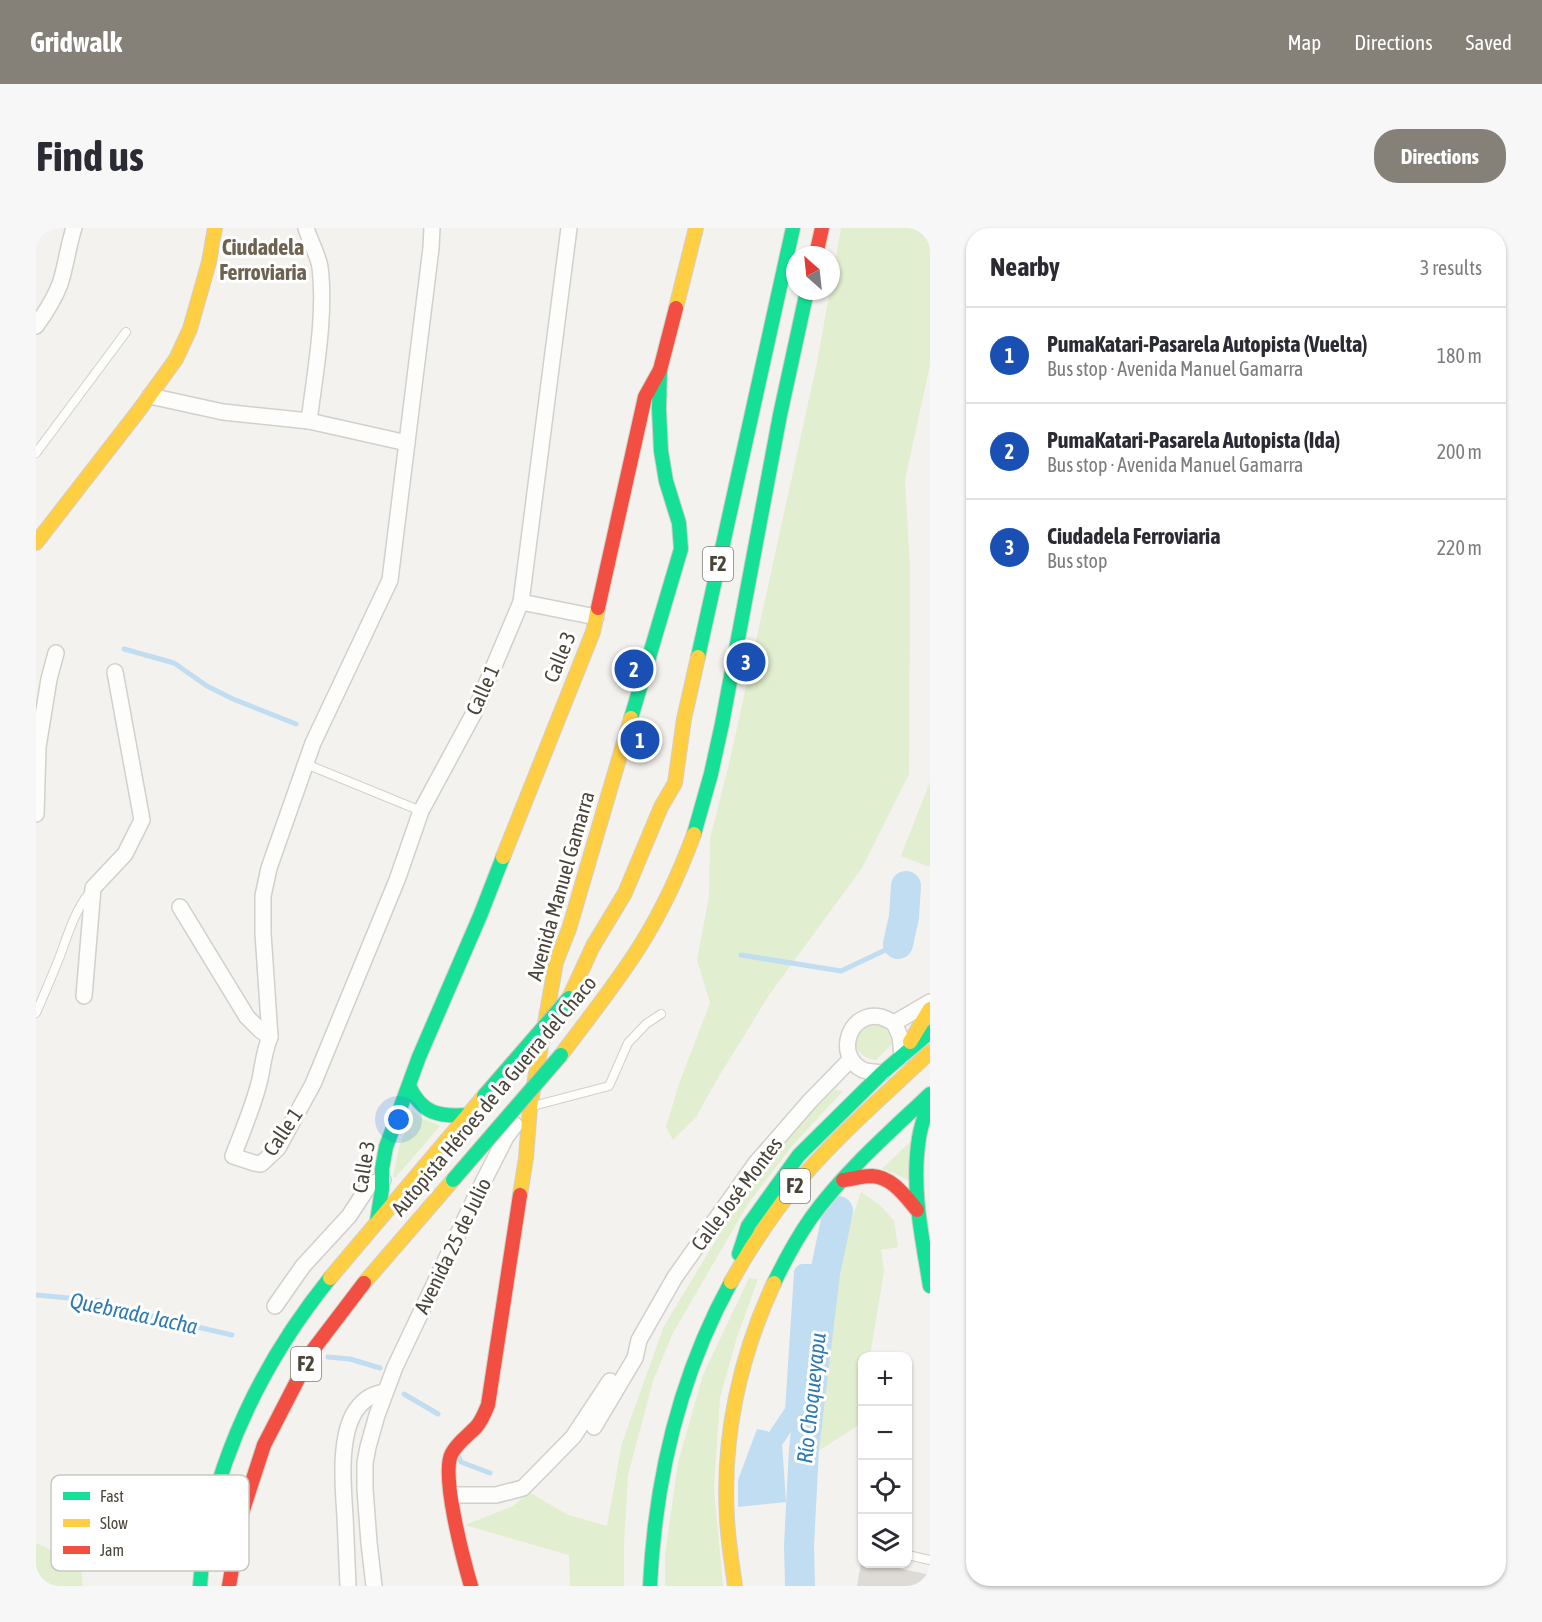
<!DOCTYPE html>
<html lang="en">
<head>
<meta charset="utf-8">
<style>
  :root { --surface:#fff; --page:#f7f7f7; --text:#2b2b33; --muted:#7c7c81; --line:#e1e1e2; --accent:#868178 }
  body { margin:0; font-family:"Asap Condensed",sans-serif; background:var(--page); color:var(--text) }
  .controls { position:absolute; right:18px; bottom:18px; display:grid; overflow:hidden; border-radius:12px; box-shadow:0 2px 4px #0004 }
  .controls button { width:54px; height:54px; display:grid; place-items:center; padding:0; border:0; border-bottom:2px solid var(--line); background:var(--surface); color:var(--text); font:30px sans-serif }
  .compass { position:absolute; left:750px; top:18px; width:54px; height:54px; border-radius:50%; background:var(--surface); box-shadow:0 2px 4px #0004; rotate:333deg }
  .you { position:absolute; left:363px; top:892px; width:21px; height:21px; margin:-15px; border:4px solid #fff; border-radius:50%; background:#1a73e8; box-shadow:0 0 0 9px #1a73e833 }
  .badge { display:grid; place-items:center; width:39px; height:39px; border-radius:50%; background:var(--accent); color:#fff; font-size:20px; font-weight:700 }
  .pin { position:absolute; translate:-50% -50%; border:3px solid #fff; box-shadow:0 2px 6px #0006 }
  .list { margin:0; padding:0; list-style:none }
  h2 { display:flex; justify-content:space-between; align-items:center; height:78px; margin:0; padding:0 24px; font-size:26px }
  h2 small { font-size:20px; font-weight:400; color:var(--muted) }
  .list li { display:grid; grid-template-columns:39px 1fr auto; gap:18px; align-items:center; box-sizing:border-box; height:96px; padding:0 24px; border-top:2px solid var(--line) }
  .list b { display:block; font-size:22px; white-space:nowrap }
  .list p { margin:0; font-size:20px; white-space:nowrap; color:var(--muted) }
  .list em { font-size:20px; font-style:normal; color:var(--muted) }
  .icon { flex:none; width:33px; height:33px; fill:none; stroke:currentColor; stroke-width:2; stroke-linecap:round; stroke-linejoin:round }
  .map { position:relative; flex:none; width:894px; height:1358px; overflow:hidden; border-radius:24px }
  header { display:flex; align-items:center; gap:36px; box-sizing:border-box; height:84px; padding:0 30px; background:var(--accent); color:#fff }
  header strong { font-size:28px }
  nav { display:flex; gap:33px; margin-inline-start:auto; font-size:21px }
  .intro { display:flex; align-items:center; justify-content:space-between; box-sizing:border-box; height:144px; padding:0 36px }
  h1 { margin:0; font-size:42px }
  .button { padding:15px 27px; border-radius:24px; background:var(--accent); color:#fff; font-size:21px; font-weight:700 }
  main { display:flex; gap:36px; padding:0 36px }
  aside { flex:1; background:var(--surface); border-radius:24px; box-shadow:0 2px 4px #0004 }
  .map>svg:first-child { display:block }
  .green { fill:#e1eecf }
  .water { fill:#c0ddf1 }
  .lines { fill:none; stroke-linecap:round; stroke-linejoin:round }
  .stream { stroke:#c0ddf1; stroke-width:5 }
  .canal { stroke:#c0ddf1; stroke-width:18 }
  .river { stroke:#c0ddf1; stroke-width:30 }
  .building { fill:#dedbd6 }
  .lane-casing { stroke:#d2d0cb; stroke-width:10 }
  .street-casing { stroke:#d2d0cb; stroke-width:18 }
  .fast-casing { stroke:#d3cfc5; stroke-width:16 }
  .slow-casing { stroke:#d3cfc5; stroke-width:16 }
  .jam-casing { stroke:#d3cfc5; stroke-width:16 }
  .lane { stroke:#fdfdfc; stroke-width:8 }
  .street { stroke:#fdfdfc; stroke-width:15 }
  .fast { stroke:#16e098; stroke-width:14 }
  .slow { stroke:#ffcf43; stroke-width:14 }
  .jam { stroke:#f24e42; stroke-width:14 }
  .fast-bridge-casing { stroke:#ccbfa9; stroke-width:16; stroke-linecap:butt }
  .fast-bridge { stroke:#16e098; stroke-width:14 }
  .labels { text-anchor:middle; stroke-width:6; stroke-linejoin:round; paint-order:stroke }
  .shield { fill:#fff; stroke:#817c74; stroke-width:1.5 }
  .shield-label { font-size:20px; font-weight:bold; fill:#4b4439 }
  .street-label { font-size:21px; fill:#4b4439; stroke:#fff }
  .neighbourhood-label { font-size:22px; font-weight:bold; fill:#6e6250; stroke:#fff }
  .water-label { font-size:22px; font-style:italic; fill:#2e7ab2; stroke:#fff }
  .key { fill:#fff; stroke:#c9c7c4; stroke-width:1.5 }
  .key-label { font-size:16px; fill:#4b4439 }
</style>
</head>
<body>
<header>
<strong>Gridwalk</strong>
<nav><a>Map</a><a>Directions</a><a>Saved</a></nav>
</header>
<div class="intro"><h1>Find us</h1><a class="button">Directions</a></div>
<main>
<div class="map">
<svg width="894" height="1358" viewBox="0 0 894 1358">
  <rect width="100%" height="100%" fill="#f4f2ee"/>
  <!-- green -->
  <g class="green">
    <path d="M805,0H894V137L869,252L874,340L873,546L826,640L733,767L682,850L660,889L637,912L630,899L643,856L674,775L661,732L673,669L674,610L693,536L780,139L794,63H795V56Z"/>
    <path d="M894,554V639L865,628Z"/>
    <path d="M837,796C849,797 855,804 856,816L840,832C821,831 810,809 828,799C831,797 834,797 837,796Z"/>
    <path d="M798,862L807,863L756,918L712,976L637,1105L617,1153L592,1247L588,1316V1358H534L533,1327L429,1297L477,1278L493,1264L532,1287L571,1298L586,1215L628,1098L718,949L750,909Z"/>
    <path d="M376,882L385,890L404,898L359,950L357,948L363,920Z"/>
    <path d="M880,908L876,954L860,946L846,941Z"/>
    <path d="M825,964L844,977L858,993L862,1019L845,1022L848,1043L834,1128H826V1180L824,1196L778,1226L792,1120L799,1057L810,1008Z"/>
    <path d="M713,1050L722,1051L701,1109L684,1170L678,1260L687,1358H629V1328L642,1235L667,1147Z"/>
    <path d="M0,1315L45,1337L47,1358H0Z"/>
  </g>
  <!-- water -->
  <path class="water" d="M721,1201L731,1203L746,1215L750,1274L702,1279V1252Z"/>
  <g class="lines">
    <!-- stream -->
    <g class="stream">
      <path d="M88,421L138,435L171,458L197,471L260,496"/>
      <path d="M705,727L805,743L862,716"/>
      <path d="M0,1067L64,1073L88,1082L196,1107"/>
      <path d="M292,1129L314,1131L344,1140"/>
      <path d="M368,1166L402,1186"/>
      <path d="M422,1227L425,1234L454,1245"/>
    </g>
    <!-- canal -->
    <path class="canal" d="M740,1210L758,1183L767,1045H789"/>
    <!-- river -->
    <g class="river">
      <path d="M862,716L868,689L870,658"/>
      <path d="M764,1358L763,1317L768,1221L789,1045L802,983"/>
    </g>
  </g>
  <!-- building -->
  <path class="building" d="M825,1335H840L894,1347V1358H821Z"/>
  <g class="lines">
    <!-- lane casing -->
    <g class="lane-casing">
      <g id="lane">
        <path d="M0,225L90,104"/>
        <path d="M270,536L385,583"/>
        <path d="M0,785C8,767 16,748 24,728C32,706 39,682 54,664"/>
        <path d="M497,878L573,858L592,815L610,796L625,786"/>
        <path d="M872,1327L894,1332"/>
      </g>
    </g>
    <!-- street casing -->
    <g class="street-casing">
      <g id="street">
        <path d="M270,0C274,13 282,27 284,39C290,87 279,145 273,193"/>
        <path d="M396,0L395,20L354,352L277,515L233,640L227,668V705L234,809C228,823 227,837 224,851C218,877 207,902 197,928L218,935L225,936L242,920L277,856L361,652L385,583L439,483L485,374L533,0"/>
        <path d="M0,98C10,84 18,72 24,56C30,38 32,18 38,0"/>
        <path d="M114,168L187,184L273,193L371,215"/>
        <path d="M485,374L560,389"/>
        <path d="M0,586L2,519L13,451L20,425"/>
        <path d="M144,679L211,789L224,802L234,809"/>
        <path d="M48,768L57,660L89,626L106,592L79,444"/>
        <path d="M858,795L894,774"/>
        <path d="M846,845C840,844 832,844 827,842C798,828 813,782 845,789C849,790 854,793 858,795L864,808L866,828"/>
        <path d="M239,1078L267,1038L313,988L334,956L347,952"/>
        <path d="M558,1199L599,1130L603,1112L639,1049L720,935L774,873L814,832"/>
        <path d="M416,1267H460L487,1260L537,1209L574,1153"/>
        <path d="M312,1358C311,1335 310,1312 309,1288C307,1259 303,1214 317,1187C324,1174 335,1166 349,1164"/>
        <path d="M338,1358L333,1315L329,1261V1235L332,1219L341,1187L359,1139L441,966L470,909L479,897"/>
      </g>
    </g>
    <!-- fast casing -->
    <g class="fast-casing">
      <g id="fast">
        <path d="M662,429L757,0"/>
        <path d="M595,490L645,321L643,295L630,253L625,223L623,181L624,142"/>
        <path d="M658,606L675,546L686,496L744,187L771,63"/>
        <path d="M373,858C386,886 403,889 432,887"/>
        <path d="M894,870C890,883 885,897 883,910C875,960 886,1009 894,1058"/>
        <path d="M341,993L346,961V941L350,919L383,829L444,688L467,629"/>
        <path d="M703,1026L712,998L763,927L846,845L894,804"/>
        <path d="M738,1055C749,1032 761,1010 775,990C808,944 853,905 894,866"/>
        <path d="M164,1358C166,1337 167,1315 172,1294C193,1204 236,1122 294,1050"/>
        <path d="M614,1358C619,1252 644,1147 695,1054"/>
      </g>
    </g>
    <!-- slow casing -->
    <g class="slow-casing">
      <g id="slow">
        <path d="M640,80L660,0"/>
        <path d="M0,315L104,181L140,131L154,101L173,34L179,0"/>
        <path d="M467,629L557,404L562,380"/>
        <path d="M533,770L557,718L589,665L625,579L639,555L648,491L662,429"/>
        <path d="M874,814L894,781"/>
        <path d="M525,827C552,791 580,756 604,718C626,683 644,644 658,606"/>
        <path d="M484,967L490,930L494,879L520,734L533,701L595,490"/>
        <path d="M294,1050L448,868"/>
        <path d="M695,1054C715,1018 738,984 764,952C803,906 850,866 894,824"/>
        <path d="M328,1055L417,952"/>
        <path d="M699,1358C696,1335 692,1313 691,1290C686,1209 704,1128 738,1055"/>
      </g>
    </g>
    <!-- jam casing -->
    <g class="jam-casing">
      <g id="jam">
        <path d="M780,27L786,0"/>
        <path d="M562,380L609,169L624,142L640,80"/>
        <path d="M807,952C816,951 826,948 836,948C856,949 869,968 881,982"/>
        <path d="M193,1358L205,1288L228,1217L277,1122L328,1055"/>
        <path d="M435,1358C428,1334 404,1245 416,1225C422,1214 433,1207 441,1198C446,1192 449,1184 452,1177L484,967"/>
      </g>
    </g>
    <!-- lane -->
    <use href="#lane" class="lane"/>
    <!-- street -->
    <use href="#street" class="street"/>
    <!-- fast -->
    <use href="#fast" class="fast"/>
    <!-- slow -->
    <use href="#slow" class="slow"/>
    <!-- jam -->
    <use href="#jam" class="jam"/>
    <!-- fast-bridge casing -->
    <g class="fast-bridge-casing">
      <g id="fast-bridge">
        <path d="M448,868L533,770"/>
        <path d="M417,952L525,827"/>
      </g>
    </g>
    <!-- fast-bridge -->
    <use href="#fast-bridge" class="fast-bridge"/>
  </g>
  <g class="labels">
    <!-- shield labels -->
    <g class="shield">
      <rect x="667" y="319" width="30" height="34" rx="4.5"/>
      <rect x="744" y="941" width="30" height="34" rx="4.5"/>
      <rect x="255" y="1119" width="30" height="34" rx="4.5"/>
    </g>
    <g class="shield-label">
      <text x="682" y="343">F2</text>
      <text x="759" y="965">F2</text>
      <text x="270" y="1143">F2</text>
    </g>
    <!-- street labels -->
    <g class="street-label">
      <text transform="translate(524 429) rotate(-68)" y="7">Calle 3</text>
      <text transform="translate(447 462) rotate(-66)" y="7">Calle 1</text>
      <text transform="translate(525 658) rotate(-74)" y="7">Avenida Manuel Gamarra</text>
      <text transform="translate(458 868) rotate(-50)" y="7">Autopista Héroes de la Guerra del Chaco</text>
      <text transform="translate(247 904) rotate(-56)" y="7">Calle 1</text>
      <text transform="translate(328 939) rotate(-81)" y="7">Calle 3</text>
      <text transform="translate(701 966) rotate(-53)" y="7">Calle José Montes</text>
      <text transform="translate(417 1018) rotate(-64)" y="7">Avenida 25 de Julio</text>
    </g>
    <!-- neighbourhood labels -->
    <g class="neighbourhood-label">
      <text x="227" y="27">Ciudadela<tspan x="227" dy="25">Ferroviaria</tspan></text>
    </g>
    <!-- water labels -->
    <g class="water-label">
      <text transform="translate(98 1085) rotate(12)" y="8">Quebrada Jacha</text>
      <text transform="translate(775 1170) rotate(-84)" y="8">Río Choqueyapu</text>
    </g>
  </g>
  <!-- legend -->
  <rect x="15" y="1247" width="198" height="96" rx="9" class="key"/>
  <rect x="27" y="1264" width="27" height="8" fill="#16e098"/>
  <rect x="27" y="1291" width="27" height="8" fill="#ffcf43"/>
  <rect x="27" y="1318" width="27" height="8" fill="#f24e42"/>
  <g class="key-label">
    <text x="64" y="1274">Fast</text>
    <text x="64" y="1301">Slow</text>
    <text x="64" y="1328">Jam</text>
  </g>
</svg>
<div class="controls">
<button>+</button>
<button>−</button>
<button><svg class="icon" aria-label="locate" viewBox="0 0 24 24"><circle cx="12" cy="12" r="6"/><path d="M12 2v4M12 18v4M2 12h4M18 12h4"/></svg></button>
<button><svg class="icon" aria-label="layers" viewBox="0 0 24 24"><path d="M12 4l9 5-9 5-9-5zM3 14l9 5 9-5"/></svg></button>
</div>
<svg class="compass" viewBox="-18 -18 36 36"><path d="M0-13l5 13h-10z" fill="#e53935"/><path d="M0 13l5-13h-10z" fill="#7c7c81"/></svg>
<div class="you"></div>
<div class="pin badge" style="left:604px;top:512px;background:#1a4fb4">1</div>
<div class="pin badge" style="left:598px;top:441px;background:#1a4fb4">2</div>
<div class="pin badge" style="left:710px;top:434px;background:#1a4fb4">3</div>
</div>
<aside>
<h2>Nearby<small>3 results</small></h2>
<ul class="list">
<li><span class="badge" style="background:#1a4fb4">1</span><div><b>PumaKatari-Pasarela Autopista (Vuelta)</b><p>Bus stop · Avenida Manuel Gamarra</p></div><em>180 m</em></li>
<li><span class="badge" style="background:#1a4fb4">2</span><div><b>PumaKatari-Pasarela Autopista (Ida)</b><p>Bus stop · Avenida Manuel Gamarra</p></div><em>200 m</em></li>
<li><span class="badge" style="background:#1a4fb4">3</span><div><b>Ciudadela Ferroviaria</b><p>Bus stop</p></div><em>220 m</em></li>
</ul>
</aside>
</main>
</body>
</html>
